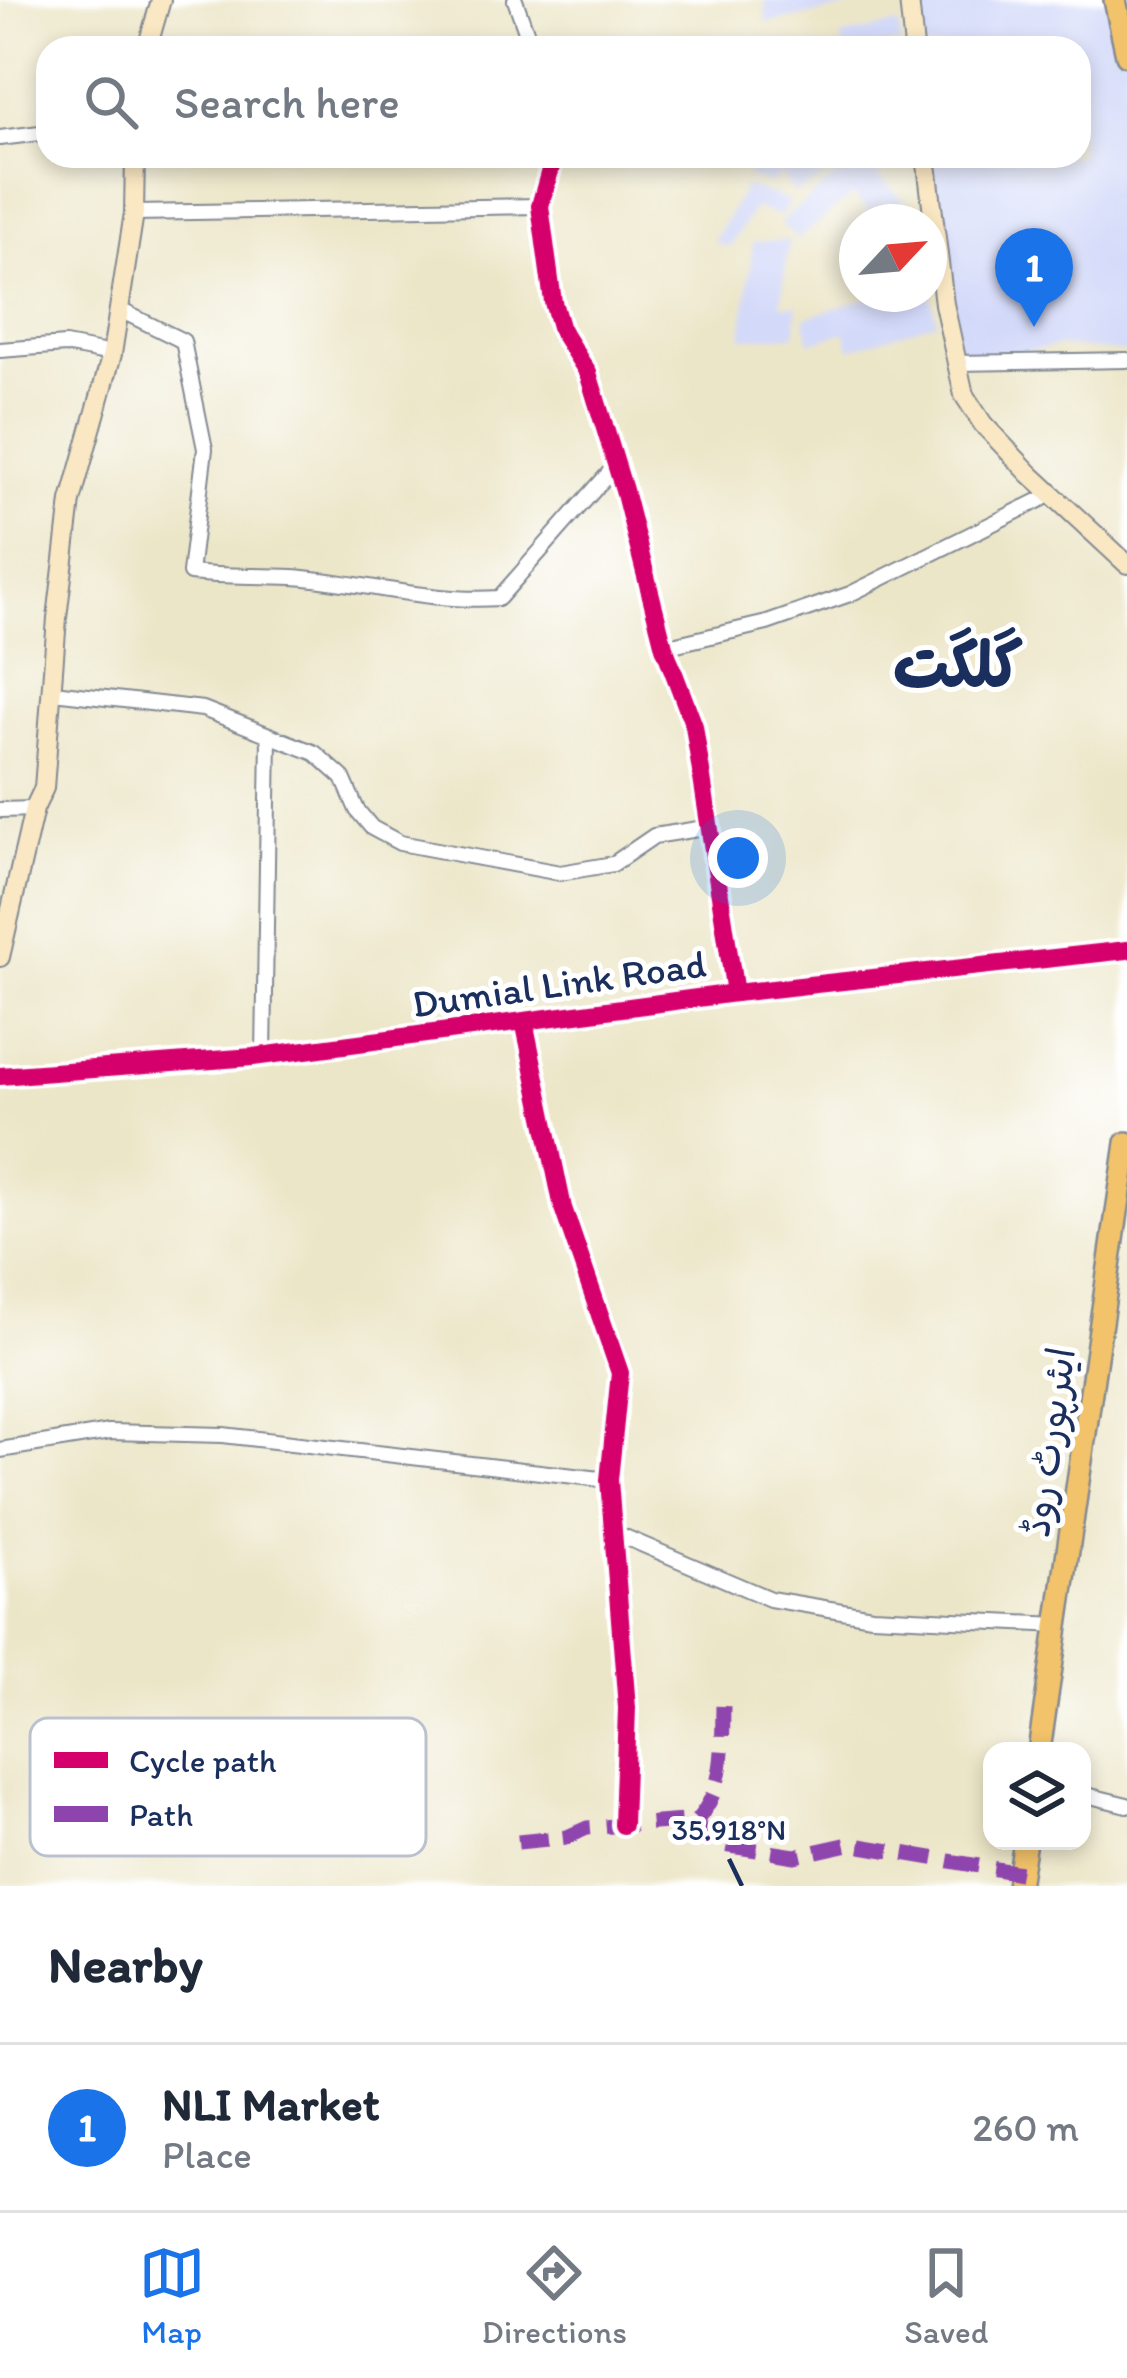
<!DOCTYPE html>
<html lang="en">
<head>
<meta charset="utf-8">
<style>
  :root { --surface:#fff; --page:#f6f6f7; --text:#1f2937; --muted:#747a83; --line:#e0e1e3; --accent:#1a73e8 }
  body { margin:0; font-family:Itim,"Playpen Sans Arabic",sans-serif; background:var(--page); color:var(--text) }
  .controls { position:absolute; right:36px; bottom:36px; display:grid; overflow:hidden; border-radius:24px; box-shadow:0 6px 18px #0003 }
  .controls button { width:108px; height:108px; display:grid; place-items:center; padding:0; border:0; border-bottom:3px solid var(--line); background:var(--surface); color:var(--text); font:60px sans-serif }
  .compass { position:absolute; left:839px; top:204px; width:108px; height:108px; border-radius:50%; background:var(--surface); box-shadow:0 6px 18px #0003; rotate:64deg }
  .you { position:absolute; left:738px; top:858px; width:42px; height:42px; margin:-30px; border:9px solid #fff; border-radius:50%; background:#1a73e8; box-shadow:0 0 0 18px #1a73e833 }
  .badge { display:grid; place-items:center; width:78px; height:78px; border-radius:50%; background:var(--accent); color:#fff; font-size:39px; font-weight:700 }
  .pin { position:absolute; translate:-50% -99px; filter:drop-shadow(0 3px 6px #0008) }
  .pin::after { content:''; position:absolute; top:63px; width:42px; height:36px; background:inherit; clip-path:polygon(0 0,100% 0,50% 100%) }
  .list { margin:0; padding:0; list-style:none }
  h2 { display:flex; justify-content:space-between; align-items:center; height:156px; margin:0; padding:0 48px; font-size:51px }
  h2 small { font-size:39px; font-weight:400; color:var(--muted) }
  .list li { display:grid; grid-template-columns:78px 1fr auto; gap:36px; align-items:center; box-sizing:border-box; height:168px; padding:0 48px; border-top:3px solid var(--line) }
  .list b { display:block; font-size:45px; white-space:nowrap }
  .list p { margin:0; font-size:39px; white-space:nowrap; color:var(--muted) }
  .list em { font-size:39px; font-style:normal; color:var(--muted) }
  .icon { flex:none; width:66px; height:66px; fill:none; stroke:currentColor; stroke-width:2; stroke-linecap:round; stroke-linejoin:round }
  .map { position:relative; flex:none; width:1127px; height:1886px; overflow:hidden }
  .search { position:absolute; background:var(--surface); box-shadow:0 6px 18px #0003; left:36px; right:36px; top:36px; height:132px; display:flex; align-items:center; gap:30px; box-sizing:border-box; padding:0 42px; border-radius:36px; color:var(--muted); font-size:45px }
  .sheet { height:324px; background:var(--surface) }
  nav { display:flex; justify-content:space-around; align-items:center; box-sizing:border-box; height:168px; border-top:3px solid var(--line); background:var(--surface); font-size:33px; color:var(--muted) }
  nav a { display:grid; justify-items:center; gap:6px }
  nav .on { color:var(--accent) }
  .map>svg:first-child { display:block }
  .built { fill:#d3d9f9 }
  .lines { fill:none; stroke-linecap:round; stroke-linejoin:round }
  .minor-casing { stroke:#848a93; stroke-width:18 }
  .secondary-casing { stroke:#848a93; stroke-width:22 }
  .trunk-casing { stroke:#848a93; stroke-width:26 }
  .minor { stroke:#fff; stroke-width:14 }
  .secondary { stroke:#fae7c3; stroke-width:18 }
  .trunk { stroke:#f2c36a; stroke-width:21 }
  .quiet { stroke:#8e44ad; stroke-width:15; stroke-dasharray:30 15; stroke-linecap:butt }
  .cycleway-casing { stroke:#fff; stroke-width:26 }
  .cycleway { stroke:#d6006c; stroke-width:18 }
  .ticks { fill:none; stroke:#1b2f5e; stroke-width:4.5 }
  .labels { text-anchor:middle; stroke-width:10; stroke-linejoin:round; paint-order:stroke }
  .street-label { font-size:39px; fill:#1b2f5e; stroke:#fff }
  .town-label { font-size:63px; font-weight:bold; fill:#1b2f5e; stroke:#fff }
  .key { fill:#fff; stroke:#bbc1cf; stroke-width:3 }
  .key-label { font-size:33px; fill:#1b2f5e }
  .ticks-label { font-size:30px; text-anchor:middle; fill:#1b2f5e; stroke:#fff; stroke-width:10; stroke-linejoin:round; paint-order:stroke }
</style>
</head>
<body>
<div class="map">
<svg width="1127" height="1886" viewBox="0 0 1127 1886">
  <rect width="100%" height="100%" fill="#fff"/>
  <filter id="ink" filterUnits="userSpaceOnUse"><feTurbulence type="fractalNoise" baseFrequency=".00833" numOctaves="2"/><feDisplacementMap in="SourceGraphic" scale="24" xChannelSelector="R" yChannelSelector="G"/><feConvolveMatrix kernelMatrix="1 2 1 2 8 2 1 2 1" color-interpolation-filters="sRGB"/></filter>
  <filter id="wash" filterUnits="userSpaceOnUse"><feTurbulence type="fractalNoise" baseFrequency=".004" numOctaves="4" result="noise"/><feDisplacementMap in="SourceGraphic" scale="48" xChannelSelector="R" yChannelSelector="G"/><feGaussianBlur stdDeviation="2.7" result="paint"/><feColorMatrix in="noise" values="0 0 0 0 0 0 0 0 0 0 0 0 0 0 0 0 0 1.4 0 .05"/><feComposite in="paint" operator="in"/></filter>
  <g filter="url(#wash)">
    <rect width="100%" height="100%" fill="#ece6c8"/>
    <!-- built -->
    <g class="built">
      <path d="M765,0H888V1L766,23Z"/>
      <path d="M911,0H1115L1127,55V353L1057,346L955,363L927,156H1079V48H916Z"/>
      <path d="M899,24L901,44L843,48L841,37Z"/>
      <path d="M761,156H816L828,175L795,193L780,174L770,184L746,177Z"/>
      <path d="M860,157L914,211L901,222H880L852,195L797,240L780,222Z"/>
      <path d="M745,186L789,201L781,216L754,208L730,247L713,242Z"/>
      <path d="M789,240L781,305H798L795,335L742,338L753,242Z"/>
      <path d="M929,290L937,321L850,349L845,332L810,343L804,318L879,294H929Z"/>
    </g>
  </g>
  <g filter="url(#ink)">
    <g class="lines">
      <!-- minor casing -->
      <g class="minor-casing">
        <g id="minor">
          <path d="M515,0L532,48"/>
          <path d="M0,138L48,132"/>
          <path d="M554,156L540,206L553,302L561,330L588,373L624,490L664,647L694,726L735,993"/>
          <path d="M134,213L540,206"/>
          <path d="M120,310L183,341L205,449L190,573C225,577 259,575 293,577C362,582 430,603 499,598L616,465"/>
          <path d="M0,350L65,345L112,354"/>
          <path d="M955,363L1127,360"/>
          <path d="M664,647L767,623L850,594L1052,494"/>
          <path d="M53,692L203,709L315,753L343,778L357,810L372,828L400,843L560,873L613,864L654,836L711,827"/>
          <path d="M0,810L34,809"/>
          <path d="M524,1021L563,1208L620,1373L609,1480L627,1708L623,1825"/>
          <path d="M264,1055L269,737"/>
          <path d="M0,1076L253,1057L735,993L1127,950"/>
          <path d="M0,1450L110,1432L223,1435L609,1480"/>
          <path d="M613,1532L770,1599L872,1616L1059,1625"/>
          <path d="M1082,1794L1127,1805"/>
        </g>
      </g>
      <!-- secondary casing -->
      <g class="secondary-casing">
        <g id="secondary">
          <path d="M909,0L914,48"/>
          <path d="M147,48L161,0"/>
          <path d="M926,156L944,304L964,395L983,424L1030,474L1127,564"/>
          <path d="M0,957L34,809L44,788L57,618L71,501L112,354L134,213L135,156"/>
        </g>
      </g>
      <!-- trunk casing -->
      <g class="trunk-casing">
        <g id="trunk">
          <path d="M1115,0L1127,55"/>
          <path d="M1039,1751L1127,1143"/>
          <path d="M1018,1886L1025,1841"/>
        </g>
      </g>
      <!-- minor -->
      <use href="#minor" class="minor"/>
      <!-- secondary -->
      <use href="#secondary" class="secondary"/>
      <!-- trunk -->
      <use href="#trunk" class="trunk"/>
      <!-- quiet -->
      <g class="quiet">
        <path d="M697,1820C726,1786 722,1748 723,1706"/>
        <path d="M518,1842L567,1837L587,1828L697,1820L701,1833L718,1844L795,1856L849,1844L1020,1873"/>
      </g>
      <!-- cycleway casing -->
      <g class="cycleway-casing">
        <g id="cycleway">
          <path d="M554,156L540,206L553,302L561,330L588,373L624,490L664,647L694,726L735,993"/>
          <path d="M524,1021L563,1208L620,1373L609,1480L627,1708L623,1825"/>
          <path d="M0,1076L253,1057L735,993L1127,950"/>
        </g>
      </g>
      <!-- cycleway -->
      <use href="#cycleway" class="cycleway"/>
    </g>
  </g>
  <!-- ticks -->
  <path class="ticks" d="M729,1859L742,1886"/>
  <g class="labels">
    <!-- street labels -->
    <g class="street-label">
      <text transform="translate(559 983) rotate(-8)" y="14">Dumial Link Road</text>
      <text transform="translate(1048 1442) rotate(-82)" y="14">ایئرپورٹ روڈ</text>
    </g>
    <!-- town labels -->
    <g class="town-label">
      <text x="958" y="687">گلگت</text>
    </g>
  </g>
  <!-- legend -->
  <rect x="30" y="1718" width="396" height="138" rx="18" class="key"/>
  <rect x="54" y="1752" width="54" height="16" fill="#d6006c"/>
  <rect x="54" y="1806" width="54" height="16" fill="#8e44ad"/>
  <g class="key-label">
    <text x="129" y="1772">Cycle path</text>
    <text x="129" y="1826">Path</text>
  </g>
  <g class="ticks-label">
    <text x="729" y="1840">35.918°N</text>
  </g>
</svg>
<div class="controls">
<button><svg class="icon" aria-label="layers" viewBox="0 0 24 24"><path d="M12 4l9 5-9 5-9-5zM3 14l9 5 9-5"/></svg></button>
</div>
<svg class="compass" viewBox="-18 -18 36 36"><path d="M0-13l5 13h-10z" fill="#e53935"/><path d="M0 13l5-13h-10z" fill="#747a83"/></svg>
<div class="you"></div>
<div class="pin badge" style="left:1034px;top:327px">1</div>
<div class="search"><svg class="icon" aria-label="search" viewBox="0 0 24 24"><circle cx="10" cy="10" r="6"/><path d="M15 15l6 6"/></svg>Search here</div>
</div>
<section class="sheet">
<h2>Nearby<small></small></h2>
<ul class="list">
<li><span class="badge">1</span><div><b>NLI Market</b><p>Place</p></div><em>260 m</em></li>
</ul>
</section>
<nav>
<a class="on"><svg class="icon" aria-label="map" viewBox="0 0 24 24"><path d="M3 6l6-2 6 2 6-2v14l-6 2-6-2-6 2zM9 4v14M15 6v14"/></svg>Map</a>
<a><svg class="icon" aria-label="directions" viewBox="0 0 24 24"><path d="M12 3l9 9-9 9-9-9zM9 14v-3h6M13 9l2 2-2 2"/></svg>Directions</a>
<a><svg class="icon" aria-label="saved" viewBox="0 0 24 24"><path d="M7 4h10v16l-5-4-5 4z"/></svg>Saved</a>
</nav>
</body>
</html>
